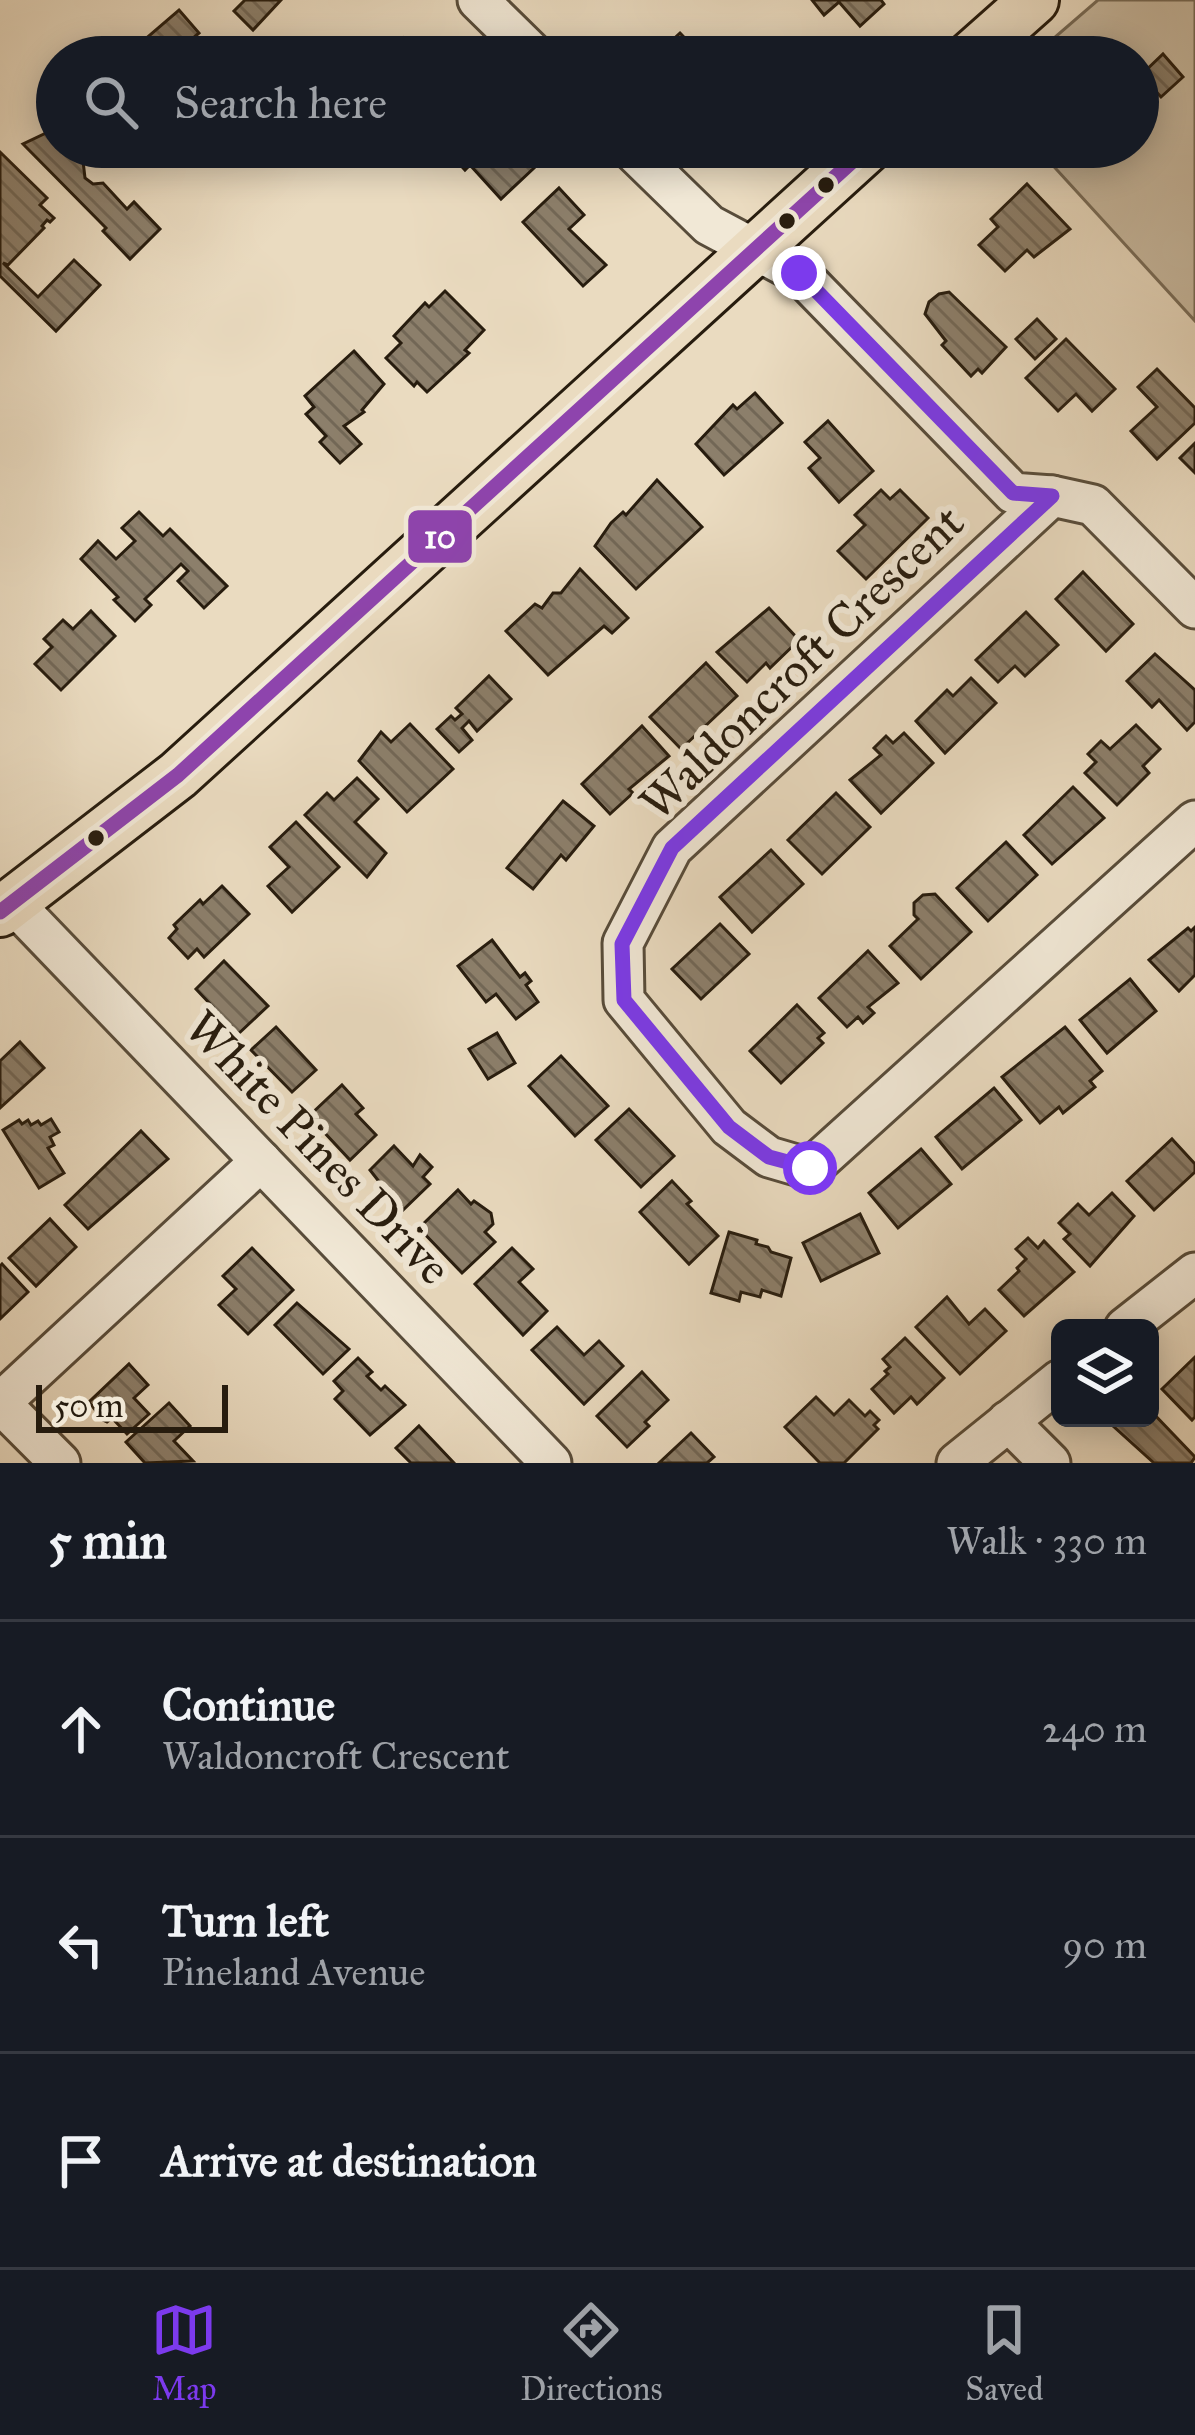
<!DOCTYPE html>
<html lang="en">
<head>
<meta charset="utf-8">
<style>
  :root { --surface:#171b24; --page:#20242c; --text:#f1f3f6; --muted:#9ea1a6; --line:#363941; --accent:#7c3aed }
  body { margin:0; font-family:"IM FELL Great Primer",serif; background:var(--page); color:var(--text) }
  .controls { position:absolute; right:36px; bottom:36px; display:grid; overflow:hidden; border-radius:18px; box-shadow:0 6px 30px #0003 }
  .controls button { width:108px; height:108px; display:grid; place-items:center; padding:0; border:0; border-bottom:3px solid var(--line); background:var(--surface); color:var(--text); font:60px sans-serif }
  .scale { position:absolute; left:36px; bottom:30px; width:192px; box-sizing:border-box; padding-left:12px; border:6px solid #271c0e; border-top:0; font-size:33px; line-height:42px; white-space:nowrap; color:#271c0e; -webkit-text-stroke:9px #f1e8d6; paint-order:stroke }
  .stop { position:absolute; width:36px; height:36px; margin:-27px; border:9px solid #7c3aed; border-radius:50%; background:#fff }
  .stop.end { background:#7c3aed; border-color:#fff; box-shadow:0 3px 12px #0008 }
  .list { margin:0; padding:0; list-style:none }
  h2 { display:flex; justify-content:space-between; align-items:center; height:156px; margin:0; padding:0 48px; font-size:51px }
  h2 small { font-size:39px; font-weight:400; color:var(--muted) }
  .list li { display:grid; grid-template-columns:78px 1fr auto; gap:36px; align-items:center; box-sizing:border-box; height:216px; padding:0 48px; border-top:3px solid var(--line) }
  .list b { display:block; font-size:45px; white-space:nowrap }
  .list p { margin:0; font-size:39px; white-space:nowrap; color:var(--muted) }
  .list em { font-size:39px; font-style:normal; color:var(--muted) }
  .icon { flex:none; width:66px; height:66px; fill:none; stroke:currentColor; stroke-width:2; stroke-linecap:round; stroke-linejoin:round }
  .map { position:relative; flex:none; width:1195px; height:1463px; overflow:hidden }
  .search { position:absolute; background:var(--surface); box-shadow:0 6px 30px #0003; left:36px; right:36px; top:36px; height:132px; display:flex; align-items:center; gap:30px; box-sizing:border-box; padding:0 42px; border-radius:66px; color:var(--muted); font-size:45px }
  .sheet { height:804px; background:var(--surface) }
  nav { display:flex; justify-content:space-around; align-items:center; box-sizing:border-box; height:168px; border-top:3px solid var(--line); background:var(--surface); font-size:33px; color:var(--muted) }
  nav a { display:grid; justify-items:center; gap:6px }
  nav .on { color:var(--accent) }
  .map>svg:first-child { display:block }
  .park { fill:#c9bba2; stroke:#786c58; stroke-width:3 }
  .building { fill:url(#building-back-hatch); stroke:#271c0e; stroke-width:3 }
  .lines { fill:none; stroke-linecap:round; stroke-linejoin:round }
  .minor-casing { stroke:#584c3a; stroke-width:45 }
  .major-casing { stroke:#271c0e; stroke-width:54 }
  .minor { stroke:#f1e8d6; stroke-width:39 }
  .major { stroke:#eadbc0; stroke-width:48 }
  .bus-1-casing { stroke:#f1e8d6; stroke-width:24 }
  .bus-1 { stroke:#8e44ad; stroke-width:15 }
  .route { stroke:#7c3aed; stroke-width:15 }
  .bus-dot { fill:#271c0e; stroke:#f1e8d6; stroke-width:4.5 }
  .labels { text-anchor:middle; stroke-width:12; stroke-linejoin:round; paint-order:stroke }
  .street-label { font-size:48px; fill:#271c0e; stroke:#f1e8d6 }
  .line-badge { stroke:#f1e8d6; stroke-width:4.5 }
  .badge-label { font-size:33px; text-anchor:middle; font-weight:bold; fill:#fff }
</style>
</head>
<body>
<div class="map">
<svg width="1195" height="1463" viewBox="0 0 1195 1463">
  <defs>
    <pattern id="building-back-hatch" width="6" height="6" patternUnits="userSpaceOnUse" patternTransform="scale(3)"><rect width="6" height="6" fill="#8c7f6b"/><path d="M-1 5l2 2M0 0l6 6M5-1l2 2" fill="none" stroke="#726756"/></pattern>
  </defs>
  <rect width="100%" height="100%" fill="#eadbc0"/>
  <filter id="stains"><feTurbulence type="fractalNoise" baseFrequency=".00167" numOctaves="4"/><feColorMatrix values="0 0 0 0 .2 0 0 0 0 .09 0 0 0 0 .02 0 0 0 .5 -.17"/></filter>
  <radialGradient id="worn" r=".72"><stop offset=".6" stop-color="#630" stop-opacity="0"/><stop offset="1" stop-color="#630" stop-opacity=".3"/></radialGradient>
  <!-- park -->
  <path class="park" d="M1098,0H1195V321L1036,147H1138V57H1032Z"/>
  <!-- building -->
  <g class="building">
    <path d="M245,0H281L253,30L234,11Z"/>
    <path d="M812,0H881L884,4L860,26L839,2L824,15Z"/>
    <path d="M179,10L199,33L171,57H94L104,49L110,55L128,40L135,48Z"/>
    <path d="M680,33L703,57H654Z"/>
    <path d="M403,38L420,57H384Z"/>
    <path d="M1163,54L1183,77L1161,97L1141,75Z"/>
    <path d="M57,123V147H97L83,161L85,178L93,184L103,183L127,209L134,202L160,229L130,259L103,231L106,228L23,144L48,132Z"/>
    <path d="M444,147H513L534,168L501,199L470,165L465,170Z"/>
    <path d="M0,152L47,198L40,205L54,218L50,222L47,220L42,226L44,228L8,265L3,263L38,297L74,260L100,285L56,331L0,276Z"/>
    <path d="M1027,184L1070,229L1034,257L1027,250L1005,271L979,245L998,227L991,219Z"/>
    <path d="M559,188L584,215L569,229L606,265L583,286L523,222Z"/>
    <path d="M445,291L484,330L465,350L469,353L427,392L417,382L414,386L386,358L401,343L394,336L425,303L429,307Z"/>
    <path d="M949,292L1006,347L982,373L978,369L971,376L942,345L946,341L925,314L929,302L939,294Z"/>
    <path d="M1037,319L1056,339L1035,359L1016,339Z"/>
    <path d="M1066,339L1115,389L1092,411L1076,394L1058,411L1026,378Z"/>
    <path d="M354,351L384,384L362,410L364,412L344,426L361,444L340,463L320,442L326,436L306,414L314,407L305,396Z"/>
    <path d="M1157,369L1195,408V423L1157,459L1131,431L1157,407L1138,387Z"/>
    <path d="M755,393L782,423L724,475L696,444L733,405L737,409Z"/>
    <path d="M828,421L873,471L839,502L809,468L820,458L805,442Z"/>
    <path d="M1195,443V473L1180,458Z"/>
    <path d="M657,480L702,527L636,589L595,546L611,523L623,512L626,515Z"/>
    <path d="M881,490L890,499L900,490L928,518L866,579L838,551L865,525L855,515Z"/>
    <path d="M139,512L163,536L170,529L227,586L204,608L178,581L188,571L181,564L145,599L151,605L135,621L114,600L118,597L81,559L98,541L116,559L135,541L122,528Z"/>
    <path d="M580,569L628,618L612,633L604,626L548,675L506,631L535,604L542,608L553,593H561Z"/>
    <path d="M1083,572L1133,624L1106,651L1056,599Z"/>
    <path d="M769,608L799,640L770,668L766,663L747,682L717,652Z"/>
    <path d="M91,611L115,636L61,690L35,664L52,647L44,639L63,620L73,629Z"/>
    <path d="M1026,612L1058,645L1025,676L1015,666L998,682L976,660Z"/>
    <path d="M1155,654L1195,690V722L1187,730L1159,700L1152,707L1127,681Z"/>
    <path d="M706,663L737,696L681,749L650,717Z"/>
    <path d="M489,676L511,699L477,731L469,721L462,728L472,740L459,752L437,729L451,716L455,720L462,714L456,708Z"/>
    <path d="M971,678L996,703L945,753L916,721L947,690L953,696Z"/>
    <path d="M410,724L453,769L407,812L359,761L381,732L391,742Z"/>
    <path d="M1136,725L1160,749L1143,766L1149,773L1117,805L1085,773L1096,762L1088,754L1101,741L1110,749Z"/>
    <path d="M642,726L669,756L629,789L633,793L610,814L582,784Z"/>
    <path d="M904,733L933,763L881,813L850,780L881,755L874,748L886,736L893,743Z"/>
    <path d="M357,778L378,799L355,822L386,853L367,877L305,815L327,793L334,800Z"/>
    <path d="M1073,787L1104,818L1052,864L1024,835Z"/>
    <path d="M836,793L870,827L822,874L788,840Z"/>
    <path d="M563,801L594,826L566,860L561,855L533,889L507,868Z"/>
    <path d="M296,822L339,867L292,912L268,886L289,867L270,847Z"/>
    <path d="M1006,842L1037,875L988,921L957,888Z"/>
    <path d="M771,850L803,884L752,932L720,897Z"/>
    <path d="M222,886L249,914L204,957L197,949L188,958L169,938L177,929L174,925L200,900L203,904Z"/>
    <path d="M935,894L971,932L921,979L890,946L918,919L914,915V903L923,895Z"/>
    <path d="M720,924L749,954L701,999L672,969Z"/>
    <path d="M1195,927V975L1179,991L1149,960L1188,928L1191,931Z"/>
    <path d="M492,940L520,977L525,973L531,981L526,985L538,1002L516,1019L496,994L486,1002L458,966Z"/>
    <path d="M868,951L898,983L868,1007L874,1013L863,1023L858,1017L847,1027L819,998Z"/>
    <path d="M224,961L268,1006L235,1037L209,1010L213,1007L196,989Z"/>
    <path d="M1130,979L1156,1011L1107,1053L1080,1020Z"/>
    <path d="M797,1005L824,1033L818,1038L823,1043L781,1083L750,1051Z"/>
    <path d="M276,1027L316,1070L292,1092L251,1050Z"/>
    <path d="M1065,1027L1102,1071L1090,1081L1095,1087L1063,1113L1059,1107L1040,1123L1002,1077Z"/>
    <path d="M497,1033L515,1063L488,1079L469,1049Z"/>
    <path d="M20,1042L44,1068L0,1108V1061Z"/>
    <path d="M561,1056L608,1106L575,1136L529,1086Z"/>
    <path d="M342,1085L363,1108L356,1114L376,1135L350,1160L309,1116Z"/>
    <path d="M994,1088L1021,1120L962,1169L936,1137Z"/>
    <path d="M629,1109L674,1156L641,1187L596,1140Z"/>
    <path d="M51,1119L59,1132L50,1137L54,1145L48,1148L64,1173L39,1188L3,1130L19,1120L22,1124L28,1120L31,1125L38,1121L41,1125Z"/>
    <path d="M141,1131L168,1159L88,1229L65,1205Z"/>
    <path d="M1172,1139L1195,1164V1172L1154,1210L1127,1181Z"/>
    <path d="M394,1146L413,1166L420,1155L432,1167L423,1177L430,1184L402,1211L370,1170Z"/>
    <path d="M921,1149L951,1184L898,1228L869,1193Z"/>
    <path d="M672,1181L691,1201L687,1204L718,1236L689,1264L640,1212Z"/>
    <path d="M458,1190L471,1204L474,1201L491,1213L493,1224L485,1232L495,1242L462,1273L419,1228Z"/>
    <path d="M1112,1193L1134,1216L1090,1266L1064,1239L1070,1234L1059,1223L1078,1204L1089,1215Z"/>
    <path d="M860,1214L879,1253L821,1281L803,1243Z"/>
    <path d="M50,1219L76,1247L36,1286L9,1258Z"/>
    <path d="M729,1232L757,1240L756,1244L768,1247L771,1252L791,1258L781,1296L762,1290L760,1297L741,1292L739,1301L711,1293Z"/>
    <path d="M1028,1238L1038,1248L1044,1241L1074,1272L1024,1316L999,1290L1019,1271L1017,1268L1026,1259L1016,1249Z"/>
    <path d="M252,1248L293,1290L248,1334L219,1305L236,1289L223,1276Z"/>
    <path d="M512,1248L533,1269L519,1282L547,1311L523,1335L475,1284Z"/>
    <path d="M2,1264L28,1292L0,1319V1266Z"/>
    <path d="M947,1297L969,1324L985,1309L1006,1331L960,1374L916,1327Z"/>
    <path d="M297,1303L349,1349L323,1374L275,1325Z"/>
    <path d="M557,1327L584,1355L599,1341L623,1366L584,1404L532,1350Z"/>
    <path d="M905,1338L944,1378L917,1404L911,1397L894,1413L872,1389L888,1374L885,1371L890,1367L883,1359Z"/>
    <path d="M1195,1357V1417L1192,1420L1162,1389Z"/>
    <path d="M358,1358L372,1372L367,1376L381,1390L385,1386L405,1405L370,1435L335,1399L343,1391L334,1381Z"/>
    <path d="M129,1364L148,1385L134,1398L149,1414L127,1434L112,1418L107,1422L103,1420L89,1402Z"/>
    <path d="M642,1372L668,1400L645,1422L649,1426L627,1447L597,1416Z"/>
    <path d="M816,1397L834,1415L849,1400L865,1416L870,1411L879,1420L874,1425L878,1429L844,1463H820L785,1427Z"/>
    <path d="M169,1403L190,1426L174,1441L193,1461L145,1463L126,1442Z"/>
    <path d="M1150,1410L1195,1457L1191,1463H1154L1113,1426L1121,1418H1150Z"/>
    <path d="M419,1426L454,1463H411L396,1448Z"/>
    <path d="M691,1433L714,1457L707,1463H659Z"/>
  </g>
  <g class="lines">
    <!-- minor casing -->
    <g class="minor-casing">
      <g id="minor">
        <path d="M478,0L536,57"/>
        <path d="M629,147L709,225L799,273L1013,493L1052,496L1093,505L1195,608"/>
        <path d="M1052,496L672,848L623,943L624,1000L729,1127L769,1157L810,1169L1195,821"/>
        <path d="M13,903L551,1463"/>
        <path d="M1125,1328L1195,1273"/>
        <path d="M0,1403L261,1161"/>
        <path d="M0,1403L60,1463"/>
        <path d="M1008,1421L1050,1463"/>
        <path d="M957,1463L1060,1380"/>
      </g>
    </g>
    <!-- major casing -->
    <g class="major-casing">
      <g id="major">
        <path d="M970,57L1034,0"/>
        <path d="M0,912L178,775L868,147"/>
      </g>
    </g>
    <!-- minor -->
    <use href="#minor" class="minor"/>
    <!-- major -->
    <use href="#major" class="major"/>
    <!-- bus-1 casing -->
    <g class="bus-1-casing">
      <path id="bus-1" d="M0,912L178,775L868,147"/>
    </g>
    <!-- bus-1 -->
    <use href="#bus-1" class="bus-1"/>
  </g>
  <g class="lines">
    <!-- route -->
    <path class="route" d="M799,273L1013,493L1052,496L672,848L622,944L624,1000L729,1127L769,1157L810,1168"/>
  </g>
  <!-- markers -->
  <g class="bus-dot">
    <circle cx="826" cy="185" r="10"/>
    <circle cx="787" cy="221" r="10"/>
    <circle cx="96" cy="838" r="10"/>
  </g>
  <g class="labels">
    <!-- street labels -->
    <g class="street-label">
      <text transform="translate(801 662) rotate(-44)" y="17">Waldoncroft Crescent</text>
      <text transform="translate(319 1147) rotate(46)" y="17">White Pines Drive</text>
    </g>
  </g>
  <rect class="line-badge" x="406" y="508" width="68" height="57" rx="12" fill="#8e44ad"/>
  <g class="badge-label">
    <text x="440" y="548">10</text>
  </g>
  <rect width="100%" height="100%" filter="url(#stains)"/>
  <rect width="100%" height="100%" fill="url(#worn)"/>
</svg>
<div class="controls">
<button><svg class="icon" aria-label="layers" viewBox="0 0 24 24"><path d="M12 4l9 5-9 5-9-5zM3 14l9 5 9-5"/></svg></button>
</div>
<div class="scale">50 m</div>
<div class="stop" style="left:810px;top:1168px"></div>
<div class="stop end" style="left:799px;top:273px"></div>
<div class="search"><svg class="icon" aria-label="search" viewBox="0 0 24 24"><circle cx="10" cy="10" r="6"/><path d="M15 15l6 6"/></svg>Search here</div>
</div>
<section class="sheet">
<h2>5 min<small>Walk · 330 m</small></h2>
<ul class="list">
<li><svg class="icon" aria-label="ahead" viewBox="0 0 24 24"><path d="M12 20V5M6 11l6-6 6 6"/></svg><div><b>Continue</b><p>Waldoncroft Crescent</p></div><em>240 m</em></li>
<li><svg class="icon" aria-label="left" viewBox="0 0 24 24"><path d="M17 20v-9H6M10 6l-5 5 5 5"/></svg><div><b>Turn left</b><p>Pineland Avenue</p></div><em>90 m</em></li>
<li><svg class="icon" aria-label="arrive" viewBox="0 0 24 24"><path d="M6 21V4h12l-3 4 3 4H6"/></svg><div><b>Arrive at destination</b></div></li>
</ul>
</section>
<nav>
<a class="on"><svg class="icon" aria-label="map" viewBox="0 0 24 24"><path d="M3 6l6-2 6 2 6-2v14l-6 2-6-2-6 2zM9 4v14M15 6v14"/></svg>Map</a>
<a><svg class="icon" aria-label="directions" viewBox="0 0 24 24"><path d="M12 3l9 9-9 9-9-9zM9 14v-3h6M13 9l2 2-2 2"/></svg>Directions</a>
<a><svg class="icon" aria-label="saved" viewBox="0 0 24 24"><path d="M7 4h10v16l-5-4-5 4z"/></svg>Saved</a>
</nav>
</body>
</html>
